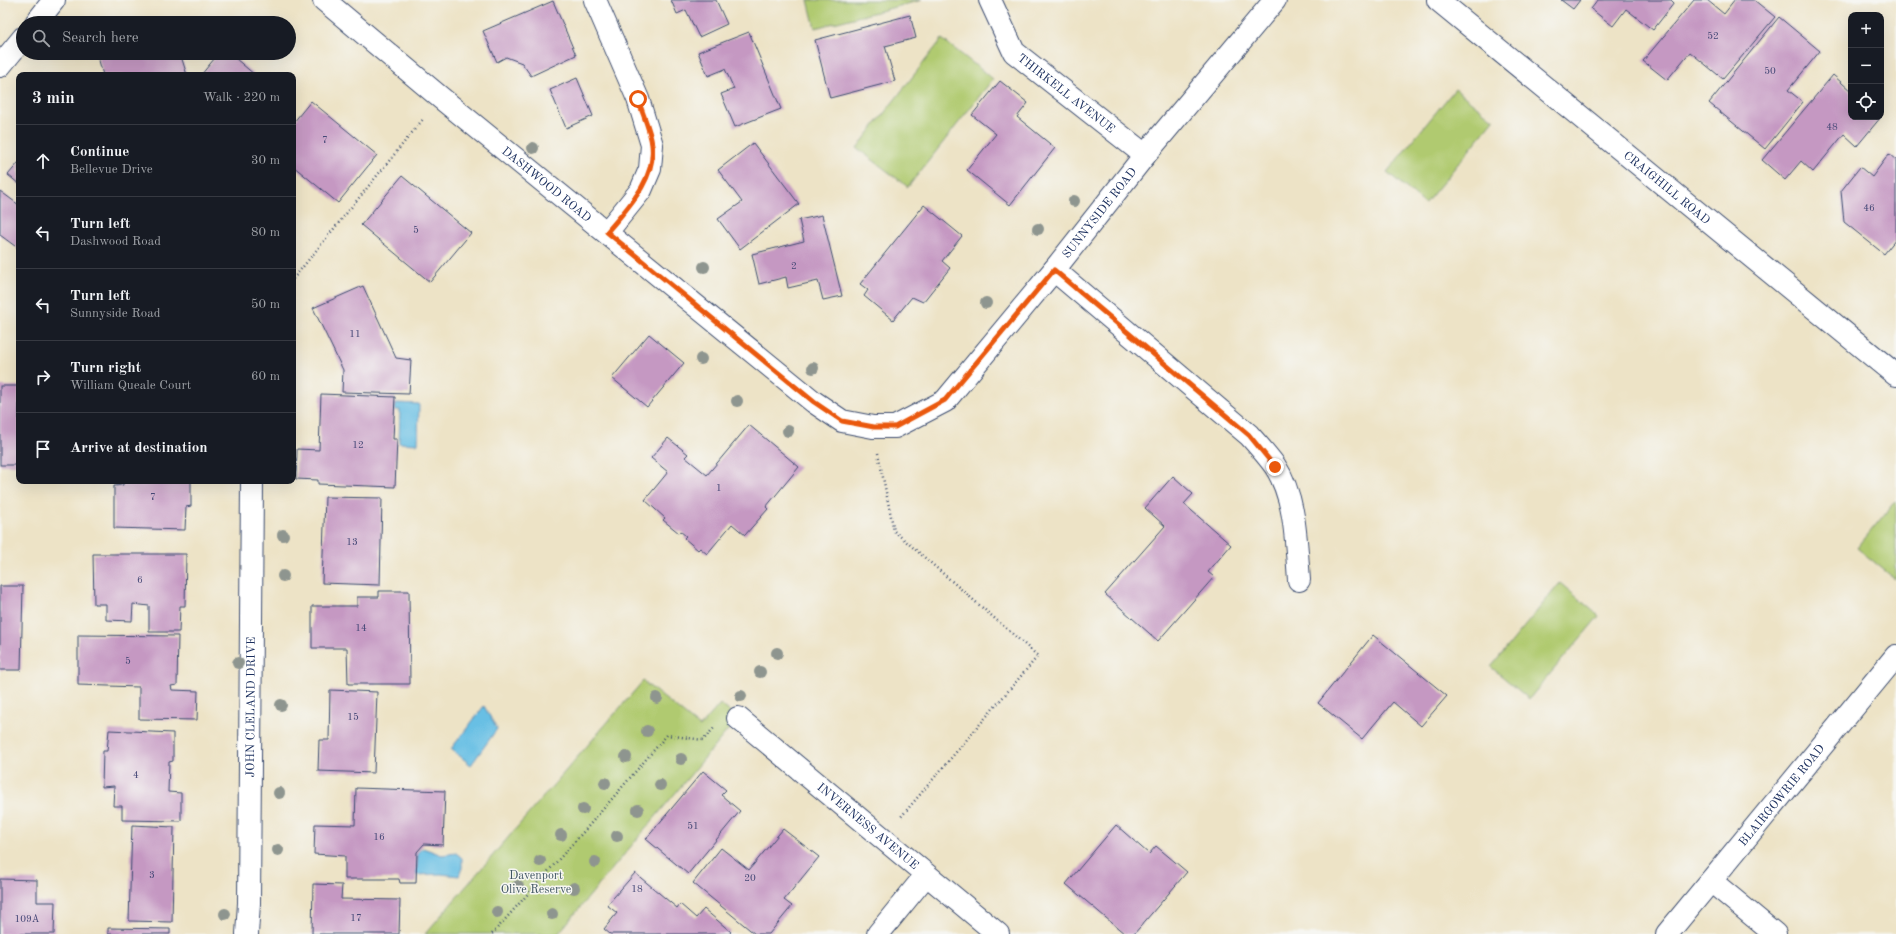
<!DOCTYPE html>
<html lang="en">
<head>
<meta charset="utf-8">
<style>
  :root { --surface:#171b24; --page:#20242c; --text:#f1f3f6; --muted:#9ea1a6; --line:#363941 }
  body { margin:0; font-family:"Old Standard TT",serif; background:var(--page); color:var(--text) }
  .controls { position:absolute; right:12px; top:12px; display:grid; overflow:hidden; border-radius:8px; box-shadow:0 4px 16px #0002 }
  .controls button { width:36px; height:36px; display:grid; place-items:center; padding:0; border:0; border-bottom:1px solid var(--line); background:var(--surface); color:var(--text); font:20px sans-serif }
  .stop { position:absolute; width:12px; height:12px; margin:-9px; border:3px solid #ea580c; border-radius:50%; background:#fff }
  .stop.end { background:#ea580c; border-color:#fff; box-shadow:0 1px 4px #0008 }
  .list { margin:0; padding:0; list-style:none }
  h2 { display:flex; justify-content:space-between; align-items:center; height:52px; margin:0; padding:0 16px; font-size:17px }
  h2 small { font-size:13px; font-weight:400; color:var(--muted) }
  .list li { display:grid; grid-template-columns:26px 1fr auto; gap:12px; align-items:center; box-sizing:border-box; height:72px; padding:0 16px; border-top:1px solid var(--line) }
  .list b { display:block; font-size:15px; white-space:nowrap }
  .list p { margin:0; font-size:13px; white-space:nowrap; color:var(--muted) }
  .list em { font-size:13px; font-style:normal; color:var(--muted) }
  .icon { flex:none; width:22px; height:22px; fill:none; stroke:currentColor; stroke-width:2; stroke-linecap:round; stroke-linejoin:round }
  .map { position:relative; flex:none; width:1896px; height:934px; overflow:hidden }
  .search { position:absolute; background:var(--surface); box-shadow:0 4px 16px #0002; left:16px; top:16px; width:280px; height:44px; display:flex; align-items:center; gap:10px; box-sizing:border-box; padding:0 14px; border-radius:22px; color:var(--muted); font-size:15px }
  .panel { position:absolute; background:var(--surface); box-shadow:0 4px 16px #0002; left:16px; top:72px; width:280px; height:412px; border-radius:8px }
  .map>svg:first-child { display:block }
  .green { fill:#b0ca70; stroke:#667c67 }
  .water { fill:#67bfe4; stroke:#4177a1 }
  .building { fill:#c598c2 }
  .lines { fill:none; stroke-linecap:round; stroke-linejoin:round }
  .minor-casing { stroke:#3a4a6e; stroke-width:24 }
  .tertiary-casing { stroke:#3a4a6e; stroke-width:24 }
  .path { stroke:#3a4a6e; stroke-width:2.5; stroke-dasharray:1 3; stroke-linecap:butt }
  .minor { stroke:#fff; stroke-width:22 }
  .tertiary { stroke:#fff; stroke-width:22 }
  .tree { fill:#8e958f }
  .route { stroke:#ea580c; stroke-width:5 }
  .labels { text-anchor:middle; stroke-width:3; stroke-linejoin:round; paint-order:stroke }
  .number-label { font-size:10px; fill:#464977 }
  .street-label { font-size:12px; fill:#1b2f5e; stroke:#f6f6f2 }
  .park-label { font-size:12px; fill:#405662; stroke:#f6f6f2 }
</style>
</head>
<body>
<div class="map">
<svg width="1896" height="934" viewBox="0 0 1896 934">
  <rect width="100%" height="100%" fill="#f6f6f2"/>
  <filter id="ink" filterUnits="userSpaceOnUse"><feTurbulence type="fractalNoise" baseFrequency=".025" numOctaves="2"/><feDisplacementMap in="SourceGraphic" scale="8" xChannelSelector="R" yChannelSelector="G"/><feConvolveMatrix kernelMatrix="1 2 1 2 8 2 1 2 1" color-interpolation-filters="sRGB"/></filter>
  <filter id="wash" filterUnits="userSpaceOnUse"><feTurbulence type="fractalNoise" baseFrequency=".012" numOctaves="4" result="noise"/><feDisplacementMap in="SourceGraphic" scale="16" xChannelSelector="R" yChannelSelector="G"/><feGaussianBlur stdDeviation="0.9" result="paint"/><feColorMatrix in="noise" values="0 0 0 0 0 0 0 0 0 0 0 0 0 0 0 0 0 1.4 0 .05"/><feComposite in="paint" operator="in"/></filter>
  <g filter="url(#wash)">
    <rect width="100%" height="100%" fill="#ede3c6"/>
    <!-- green -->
    <g class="green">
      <path d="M808,0H922L815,28Z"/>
      <path d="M942,39L993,79L908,187L857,148Z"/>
      <path d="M1455,89L1494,120L1425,204L1387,172Z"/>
      <path d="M1896,500V577L1895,579L1857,548Z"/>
      <path d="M1560,583L1599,616L1529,699L1491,667Z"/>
      <path d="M643,681L700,727L720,704L738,718L558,934H425Z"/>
    </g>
    <!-- water -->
    <g class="water">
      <path d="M396,403L419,404L418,444L399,443L400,410H395Z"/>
      <path d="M484,706L497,729L471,765L451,749Z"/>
      <path d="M423,848L442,855L456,853L462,858V868L459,876L441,874L416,875L418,852Z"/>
    </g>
    <g id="blocks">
      <!-- building -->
      <g class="building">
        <path d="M671,0H716L727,24L699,37L686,10L677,14Z"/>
        <path d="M1561,0H1580L1573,9Z"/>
        <path d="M1598,0H1671L1674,3L1653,30L1626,9L1613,26L1591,9Z"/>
        <path d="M1694,0H1707L1724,14L1735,0H1754L1775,17L1723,79L1690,52L1667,80L1643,61Z"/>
        <path d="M553,1L576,55L531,76L522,63L506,57L497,62L483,31Z"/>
        <path d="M910,15L916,38L885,46L895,81L830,98L815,40Z"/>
        <path d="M1779,17L1820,51L1788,90L1803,102L1765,149L1709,103Z"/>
        <path d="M749,32L781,109L735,127L721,94L734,89L725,69L708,76L698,52Z"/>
        <path d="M111,53H180L187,75H103L98,57Z"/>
        <path d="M219,53H229L255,75H201Z"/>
        <path d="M1833,75L1851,91V117H1881L1857,146L1844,134L1813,172L1801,161L1785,180L1762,160Z"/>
        <path d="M577,78L593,116L566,128L550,90Z"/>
        <path d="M1000,81L1028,103L1017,117L1055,148L1010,205L967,170L996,134L972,115Z"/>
        <path d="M311,101L377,155L338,203L293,166V123Z"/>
        <path d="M753,143L799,204L740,249L718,219L742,202L718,170Z"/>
        <path d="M1889,154L1896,160V239L1884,254L1844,222L1841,191L1860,167L1872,177Z"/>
        <path d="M19,162V184L8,175Z"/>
        <path d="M402,176L471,233L430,282L361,225Z"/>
        <path d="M0,191L19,205V249L0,235Z"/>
        <path d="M924,205L962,236L942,261L950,268L923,302L912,297L893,320L864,296L868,290L860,284Z"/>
        <path d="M822,215L842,296L823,300L818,281L788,288L786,277L759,284L752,254L804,241L799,220Z"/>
        <path d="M363,286L396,358L411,360L409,394L342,392L343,370L313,308Z"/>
        <path d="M649,334L684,363L647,407L612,378Z"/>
        <rect x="0" y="386" width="19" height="79"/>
        <path d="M321,394L395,397L393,439H397L395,487L318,484V480L296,479L297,449L319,450Z"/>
        <path d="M749,425L799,467L766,507L768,509L745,535L732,524L707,554L700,548L698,550L684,538L686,536L680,531L679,533L663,520L665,518L645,500L668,472L651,458L668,438L688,454L685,457L707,475Z"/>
        <path d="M1173,476L1193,494L1184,504L1231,545L1208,572L1214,577L1158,641L1105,594L1165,526L1145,508Z"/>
        <path d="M123,481H191V506L186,507L185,530L114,528V486L123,485Z"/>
        <path d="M325,497L382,498L380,585L322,583Z"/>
        <path d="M93,554H186L185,606H180L179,632H149V606L133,604L132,621L106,620V604H94Z"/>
        <path d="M0,586H23L21,670H0Z"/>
        <path d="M379,591H409L410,684H348L347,648H312V606H357V597H379Z"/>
        <path d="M78,635L178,636L177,685L171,686L172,690L198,691L197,720L139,719V687L78,685Z"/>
        <path d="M1373,635L1447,696L1421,726L1393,702L1362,739L1318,703Z"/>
        <path d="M330,690L377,692L374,773L318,771L319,740H329Z"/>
        <path d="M109,730L173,733V761L169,762L168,792L181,793V821L122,820V806H113L114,786L102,787L103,751H107Z"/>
        <path d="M703,771L726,790L721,795L740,811L688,874L646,839Z"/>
        <path d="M356,788L445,791L443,845L424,844L417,852L416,883H400L399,879H345V856L314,854L315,824L355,825Z"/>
        <path d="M132,825L174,827L172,922L129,921Z"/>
        <path d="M1116,825L1149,854L1156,846L1187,872L1134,934H1125L1066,884Z"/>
        <path d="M783,829L819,857L784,900L792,906L769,934H755L693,883L721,848L749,870Z"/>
        <path d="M635,873L677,908L680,904L696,918L704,909L731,932L729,934H610L604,929L617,913L607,905Z"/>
        <path d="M0,879L37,880V902H55L54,934H0Z"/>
        <path d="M313,884L342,885L341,899L400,900L399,934H312Z"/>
        <path d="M108,928L170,929V934H108Z"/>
      </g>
    </g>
  </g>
  <g filter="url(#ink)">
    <use href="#blocks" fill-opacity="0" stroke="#3a4a6e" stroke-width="1"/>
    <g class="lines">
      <!-- minor casing -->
      <g class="minor-casing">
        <g id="minor">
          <path d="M595,0L638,99L652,145L650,169L641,190L607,232"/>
          <path id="s1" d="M1438,0L1896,375"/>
          <path d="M1054,270L1249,435C1258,445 1267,455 1275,466C1296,498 1296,543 1299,580"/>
          <path id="s2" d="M738,718L998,934"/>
          <path d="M1711,881L1775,934"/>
          <path id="s3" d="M247,934L249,903L252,481"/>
          <path d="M878,934L926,875"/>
          <path id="s4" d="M1667,934L1896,656"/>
        </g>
      </g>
      <!-- tertiary casing -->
      <g class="tertiary-casing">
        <g id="tertiary">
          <path id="s5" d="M324,0L441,98L814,402L842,421L873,427H895L945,401L1054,270L1145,155L1275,0"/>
          <path id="s6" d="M990,0L1014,52L1145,155"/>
          <path d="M36,23L54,0"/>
          <path d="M0,66L23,38"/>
        </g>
      </g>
      <!-- path -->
      <g class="path">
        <path d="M293,279L424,118"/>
        <path d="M878,453L894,531L1038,656L900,818"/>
        <path d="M492,934L586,829L667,735L703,740L714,728"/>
      </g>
      <!-- minor -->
      <use href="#minor" class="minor"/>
      <!-- tertiary -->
      <use href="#tertiary" class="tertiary"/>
    </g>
    <!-- trees -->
    <g class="tree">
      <circle cx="533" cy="148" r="6"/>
      <circle cx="1074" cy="201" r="6"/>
      <circle cx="1038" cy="229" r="6"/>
      <circle cx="704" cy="267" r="6"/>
      <circle cx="986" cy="303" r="6"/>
      <circle cx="701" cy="359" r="6"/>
      <circle cx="813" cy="368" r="6"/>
      <circle cx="737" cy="401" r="6"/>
      <circle cx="788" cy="431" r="6"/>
      <circle cx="283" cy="535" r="6"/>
      <circle cx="283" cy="576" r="6"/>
      <circle cx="777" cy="653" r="6"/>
      <circle cx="238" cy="663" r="6"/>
      <circle cx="760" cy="672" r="6"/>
      <circle cx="741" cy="696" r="6"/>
      <circle cx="657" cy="698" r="6"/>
      <circle cx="281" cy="705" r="6"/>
      <circle cx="647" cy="731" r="6"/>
      <circle cx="626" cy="757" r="6"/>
      <circle cx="681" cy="759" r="6"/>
      <circle cx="605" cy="783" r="6"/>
      <circle cx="660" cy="785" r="6"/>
      <circle cx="279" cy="793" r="6"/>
      <circle cx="583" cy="809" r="6"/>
      <circle cx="638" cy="810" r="6"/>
      <circle cx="561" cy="835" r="6"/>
      <circle cx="617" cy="836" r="6"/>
      <circle cx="278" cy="850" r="6"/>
      <circle cx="540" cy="861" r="6"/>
      <circle cx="595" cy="862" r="6"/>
      <circle cx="518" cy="886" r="6"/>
      <circle cx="574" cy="888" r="6"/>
      <circle cx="497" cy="912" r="6"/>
      <circle cx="225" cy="914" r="6"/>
      <circle cx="552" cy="914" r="6"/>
    </g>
  </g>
  <g class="lines" filter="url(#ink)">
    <!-- route -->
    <path class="route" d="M638,99C642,113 651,131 652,145C656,180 627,208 607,232L814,402L842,421L874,427H895L945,400L1054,270L1249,435L1275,467"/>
  </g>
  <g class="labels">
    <!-- number labels -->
    <g class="number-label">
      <text x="1713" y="39">52</text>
      <text x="1770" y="74">50</text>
      <text x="1832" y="130">48</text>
      <text x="325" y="143">7</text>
      <text x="1869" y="211">46</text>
      <text x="416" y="233">5</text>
      <text x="794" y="269">2</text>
      <text x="355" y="337">11</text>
      <text x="358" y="448">12</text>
      <text x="719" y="491">1</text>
      <text x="153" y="500">7</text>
      <text x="352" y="545">13</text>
      <text x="140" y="583">6</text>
      <text x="361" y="631">14</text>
      <text x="128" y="664">5</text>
      <text x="353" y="720">15</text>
      <text x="136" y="778">4</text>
      <text x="693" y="829">51</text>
      <text x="379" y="840">16</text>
      <text x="152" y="878">3</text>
      <text x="750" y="881">20</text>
      <text x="637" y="892">18</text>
      <text x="356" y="921">17</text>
      <text x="27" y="922">109A</text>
    </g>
    <!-- street labels -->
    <g class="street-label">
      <text dy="4" stroke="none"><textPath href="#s6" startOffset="124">THIRKELL AVENUE</textPath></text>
      <text dy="4" stroke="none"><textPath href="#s5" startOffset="289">DASHWOOD ROAD</textPath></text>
      <text dy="4" stroke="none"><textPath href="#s1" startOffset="296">CRAIGHILL ROAD</textPath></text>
      <text dy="4" stroke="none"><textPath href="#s5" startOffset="1021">SUNNYSIDE ROAD</textPath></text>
      <text dy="4" stroke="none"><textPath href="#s3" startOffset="227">JOHN CLELAND DRIVE</textPath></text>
      <text dy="4" stroke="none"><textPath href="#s4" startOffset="180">BLAIRGOWRIE ROAD</textPath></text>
      <text dy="4" stroke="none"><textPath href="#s2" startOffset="169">INVERNESS AVENUE</textPath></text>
    </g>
    <!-- park labels -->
    <g class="park-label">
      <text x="536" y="879">Davenport<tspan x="536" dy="14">Olive Reserve</tspan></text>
    </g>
  </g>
</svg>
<div class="controls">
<button>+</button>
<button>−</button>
<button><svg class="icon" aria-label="locate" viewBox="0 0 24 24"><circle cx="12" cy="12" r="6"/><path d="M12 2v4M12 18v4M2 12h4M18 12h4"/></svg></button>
</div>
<div class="stop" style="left:638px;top:99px"></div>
<div class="stop end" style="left:1275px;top:467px"></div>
<div class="search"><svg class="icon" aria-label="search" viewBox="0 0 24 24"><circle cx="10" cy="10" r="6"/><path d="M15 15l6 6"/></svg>Search here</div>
<section class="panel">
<h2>3 min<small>Walk · 220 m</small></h2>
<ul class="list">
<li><svg class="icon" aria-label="ahead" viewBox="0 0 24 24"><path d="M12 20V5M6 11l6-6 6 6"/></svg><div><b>Continue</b><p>Bellevue Drive</p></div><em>30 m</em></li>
<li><svg class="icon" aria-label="left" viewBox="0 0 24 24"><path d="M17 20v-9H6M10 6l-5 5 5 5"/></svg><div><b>Turn left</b><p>Dashwood Road</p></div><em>80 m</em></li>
<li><svg class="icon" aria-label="left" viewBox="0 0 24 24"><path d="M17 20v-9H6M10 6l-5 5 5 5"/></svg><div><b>Turn left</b><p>Sunnyside Road</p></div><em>50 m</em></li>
<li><svg class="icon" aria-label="right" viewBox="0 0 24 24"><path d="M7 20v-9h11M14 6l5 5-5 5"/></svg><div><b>Turn right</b><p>William Queale Court</p></div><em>60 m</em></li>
<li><svg class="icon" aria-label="arrive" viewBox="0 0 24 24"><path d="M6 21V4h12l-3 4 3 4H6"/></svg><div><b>Arrive at destination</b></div></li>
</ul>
</section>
</div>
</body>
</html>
